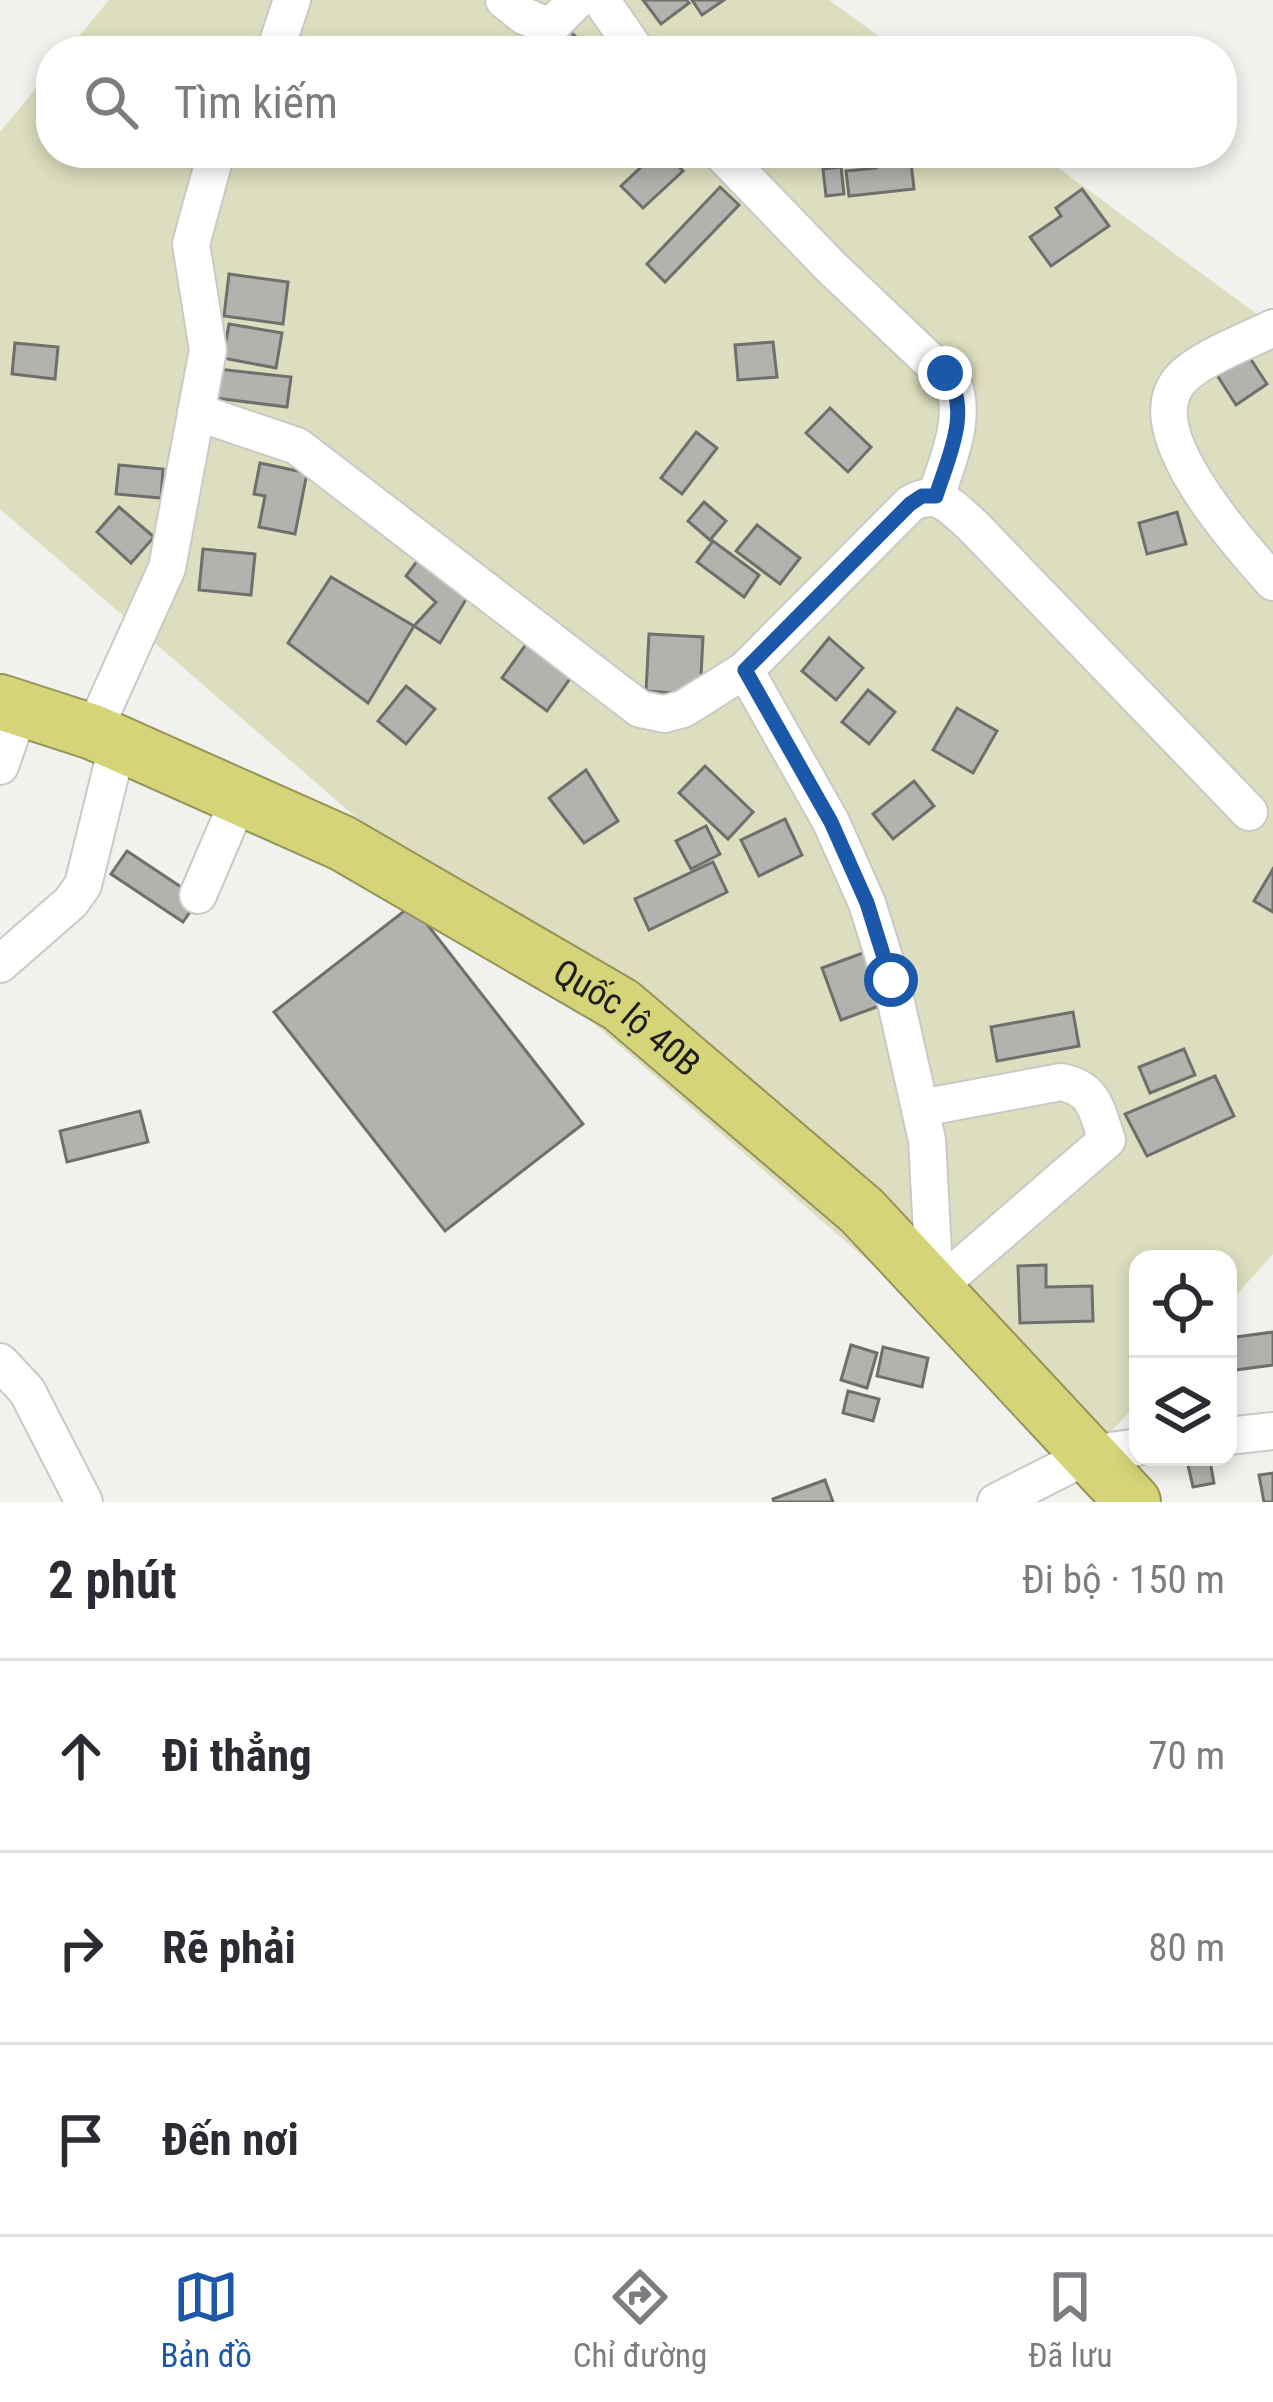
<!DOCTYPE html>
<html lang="vi">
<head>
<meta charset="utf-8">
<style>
  :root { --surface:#fff; --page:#f7f7f7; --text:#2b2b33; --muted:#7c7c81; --line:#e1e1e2; --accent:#1b58a9 }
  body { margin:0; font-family:"Roboto Condensed",sans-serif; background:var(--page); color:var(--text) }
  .controls { position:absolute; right:36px; bottom:36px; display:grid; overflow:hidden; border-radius:24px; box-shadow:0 6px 18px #0003 }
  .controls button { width:108px; height:108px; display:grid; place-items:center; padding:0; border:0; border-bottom:3px solid var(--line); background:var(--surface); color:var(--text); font:60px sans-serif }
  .stop { position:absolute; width:36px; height:36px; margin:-27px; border:9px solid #1b58a9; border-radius:50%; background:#fff }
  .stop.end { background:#1b58a9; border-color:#fff; box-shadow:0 3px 12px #0008 }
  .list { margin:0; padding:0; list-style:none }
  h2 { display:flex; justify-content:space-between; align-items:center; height:156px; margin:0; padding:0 48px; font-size:51px }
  h2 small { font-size:39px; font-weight:400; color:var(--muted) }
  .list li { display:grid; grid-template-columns:78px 1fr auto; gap:36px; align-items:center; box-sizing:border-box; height:192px; padding:0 48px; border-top:3px solid var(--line) }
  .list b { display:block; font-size:45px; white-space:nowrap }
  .list em { font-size:39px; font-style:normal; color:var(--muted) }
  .icon { flex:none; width:66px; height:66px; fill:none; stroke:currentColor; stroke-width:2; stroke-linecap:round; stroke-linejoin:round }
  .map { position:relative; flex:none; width:1273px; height:1502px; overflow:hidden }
  .search { position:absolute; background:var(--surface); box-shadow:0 6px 18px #0003; left:36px; right:36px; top:36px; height:132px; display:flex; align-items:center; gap:30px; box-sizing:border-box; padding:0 42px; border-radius:48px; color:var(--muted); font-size:45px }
  .sheet { height:732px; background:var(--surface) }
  nav { display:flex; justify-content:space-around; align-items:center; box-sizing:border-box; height:168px; border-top:3px solid var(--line); background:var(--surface); font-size:33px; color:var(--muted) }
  nav a { display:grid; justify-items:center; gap:6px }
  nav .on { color:var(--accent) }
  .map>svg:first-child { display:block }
  .green { fill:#ddddbf }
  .building { fill:#b2b2ae; stroke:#6f706c; stroke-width:3 }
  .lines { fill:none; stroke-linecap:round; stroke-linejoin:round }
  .minor-casing { stroke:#c9c9c5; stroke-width:40 }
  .highway-casing { stroke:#959458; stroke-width:58 }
  .minor { stroke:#fff; stroke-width:36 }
  .highway { stroke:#d6d479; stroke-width:54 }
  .route { stroke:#1b58a9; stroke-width:15 }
  .labels { text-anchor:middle; stroke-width:10; stroke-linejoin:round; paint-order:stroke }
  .street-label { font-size:36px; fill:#1d1d1c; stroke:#fffffe }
</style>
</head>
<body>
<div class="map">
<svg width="1273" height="1502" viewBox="0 0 1273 1502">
  <rect width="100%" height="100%" fill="#f1f1ed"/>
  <!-- green -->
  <g class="green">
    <path d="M109,0H829L899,51H67Z"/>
    <path d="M51,70V153H1038L1273,326V1254L1228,1304V1259H1138V1402L1091,1454L0,509V132Z"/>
  </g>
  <!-- building -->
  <g class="building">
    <path d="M643,0H686L689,3L661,24Z"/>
    <path d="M692,0H724L702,15Z"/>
    <path d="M559,21L591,51H531Z"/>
    <path d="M656,153H666L683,171L643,208L621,186Z"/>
    <path d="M874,153H910L914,189L849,196L846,171L876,168Z"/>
    <path d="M841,167L844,194L826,196L823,169Z"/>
    <path d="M720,187L739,205L665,282L647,264Z"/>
    <path d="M1082,189L1109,226L1051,266L1030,237L1061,216L1056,208Z"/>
    <path d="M229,274L288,282L283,324L224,316Z"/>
    <path d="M229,324L282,333L276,368L223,358Z"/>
    <path d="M773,342L777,377L738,380L735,345Z"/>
    <path d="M15,343L58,347L55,379L12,374Z"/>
    <path d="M1246,352L1267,384L1236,405L1215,372Z"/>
    <path d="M218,369L291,377L287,407L215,398Z"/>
    <path d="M830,408L871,447L848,472L806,433Z"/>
    <path d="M696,432L717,448L682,494L661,478Z"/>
    <path d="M260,463L307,473L295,534L259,527L265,496L254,494Z"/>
    <path d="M119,465L163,469L161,498L116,494Z"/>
    <path d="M704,502L726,521L710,540L688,521Z"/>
    <path d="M119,507L154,537L131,563L97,532Z"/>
    <path d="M1177,512L1186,544L1147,554L1139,523Z"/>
    <path d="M757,525L800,558L780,584L736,551Z"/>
    <path d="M713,541L759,575L744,597L697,562Z"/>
    <path d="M203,549L255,554L251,595L199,590Z"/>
    <path d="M420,557L471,591L440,643L414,626L436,602L406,576Z"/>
    <path d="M331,577L414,626L368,703L288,643Z"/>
    <path d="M649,634L703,637L700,695L646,691Z"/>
    <path d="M829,638L863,668L836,700L802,671Z"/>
    <path d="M529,640L574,673L547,711L502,678Z"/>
    <path d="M406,686L435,709L406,744L378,721Z"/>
    <path d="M868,690L895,712L869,744L842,722Z"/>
    <path d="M957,708L997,731L973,773L933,750Z"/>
    <path d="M705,766L753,812L728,839L679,793Z"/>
    <path d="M586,770L618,821L584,843L549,798Z"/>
    <path d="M914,781L934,806L893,839L873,814Z"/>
    <path d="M785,819L802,855L759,876L741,840Z"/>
    <path d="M706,826L720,854L691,869L676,841Z"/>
    <path d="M127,851L199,899L183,922L111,874Z"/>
    <path d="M713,862L727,892L649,930L635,899Z"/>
    <path d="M1273,869V912L1254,901Z"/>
    <path d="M412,905L583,1124L445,1231L274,1012Z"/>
    <path d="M871,950L890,1002L841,1020L822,968Z"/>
    <path d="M1073,1012L1079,1046L997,1061L991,1027Z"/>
    <path d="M1184,1049L1195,1075L1150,1093L1139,1067Z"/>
    <path d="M1215,1076L1234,1116L1147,1156L1125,1114Z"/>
    <path d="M140,1111L148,1142L67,1162L60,1131Z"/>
    <path d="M1046,1265V1287L1092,1286L1093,1321L1020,1323L1018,1266Z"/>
    <path d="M1273,1332V1365L1228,1371V1338Z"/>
    <path d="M851,1345L877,1353L867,1388L841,1380Z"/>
    <path d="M883,1347L928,1358L922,1387L877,1376Z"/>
    <path d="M848,1391L879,1399L873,1421L843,1413Z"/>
    <path d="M1210,1461L1214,1483L1193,1487L1188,1465Z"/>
    <path d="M1273,1473V1502H1264L1259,1475Z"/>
    <path d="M825,1480L833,1502H774L773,1499Z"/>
  </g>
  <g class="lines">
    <!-- minor casing -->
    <g class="minor-casing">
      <g id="minor">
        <path d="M504,0L524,16L543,24L554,23L577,0"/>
        <path d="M601,0L636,51"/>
        <path d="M275,51L292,0"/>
        <path d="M721,153L831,267L953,383C967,420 947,461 936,497"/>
        <path d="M1273,328C1248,341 1192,361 1177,384C1141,436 1240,545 1273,582"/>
        <path d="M196,412L297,446L640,709L664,714L683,709L745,670L910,504C936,487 953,508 973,526L1249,812"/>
        <path d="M745,670L831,822L867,903L891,980L927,1140L935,1289"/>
        <path d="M93,732L167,568L208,350L191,244L216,153"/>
        <path d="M0,766L20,709"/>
        <path d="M198,895L240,797"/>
        <path d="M0,964L71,902L83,885L118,743"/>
        <path d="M921,1108L1061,1082C1096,1089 1096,1110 1107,1140L935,1289"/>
        <path d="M0,1362L27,1391L84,1502"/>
        <path d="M1228,1436L1273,1431"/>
        <path d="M996,1502L1091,1454L1138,1447"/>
      </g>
    </g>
    <!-- highway casing -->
    <g class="highway-casing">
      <g id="highway">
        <path id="s1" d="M0,702L93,732L342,843L621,1005L862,1211L1133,1502"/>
      </g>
    </g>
    <!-- minor -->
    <use href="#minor" class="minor"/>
    <!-- highway -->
    <use href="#highway" class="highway"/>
  </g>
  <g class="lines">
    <!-- route -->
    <path class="route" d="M891,980L867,903L831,822L745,670L910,504L922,496H936C948,458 973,408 945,373"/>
  </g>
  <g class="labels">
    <!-- street labels -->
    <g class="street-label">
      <text dy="13" stroke="none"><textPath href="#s1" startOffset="705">Quốc lộ 40B</textPath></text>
    </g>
  </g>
</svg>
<div class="controls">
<button><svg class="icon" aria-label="locate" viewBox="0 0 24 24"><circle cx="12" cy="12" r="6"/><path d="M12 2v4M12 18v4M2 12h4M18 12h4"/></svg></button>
<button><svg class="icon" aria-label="layers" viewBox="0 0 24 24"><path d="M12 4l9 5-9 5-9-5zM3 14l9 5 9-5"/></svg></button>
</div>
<div class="stop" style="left:891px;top:980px"></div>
<div class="stop end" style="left:945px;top:373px"></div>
<div class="search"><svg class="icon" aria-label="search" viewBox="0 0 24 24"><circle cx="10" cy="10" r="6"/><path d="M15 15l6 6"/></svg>Tìm kiếm</div>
</div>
<section class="sheet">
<h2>2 phút<small>Đi bộ · 150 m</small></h2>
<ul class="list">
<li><svg class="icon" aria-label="ahead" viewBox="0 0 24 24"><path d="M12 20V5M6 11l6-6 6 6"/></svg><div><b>Đi thẳng</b></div><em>70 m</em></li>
<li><svg class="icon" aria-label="right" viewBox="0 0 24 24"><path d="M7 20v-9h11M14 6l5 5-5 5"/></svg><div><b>Rẽ phải</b></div><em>80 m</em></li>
<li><svg class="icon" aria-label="arrive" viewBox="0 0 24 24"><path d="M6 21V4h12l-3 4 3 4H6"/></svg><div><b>Đến nơi</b></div></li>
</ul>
</section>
<nav>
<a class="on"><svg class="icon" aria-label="map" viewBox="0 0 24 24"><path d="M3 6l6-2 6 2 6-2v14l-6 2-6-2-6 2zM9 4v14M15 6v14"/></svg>Bản đồ</a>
<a><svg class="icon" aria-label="directions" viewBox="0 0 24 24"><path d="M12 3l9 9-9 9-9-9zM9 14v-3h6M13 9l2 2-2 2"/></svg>Chỉ đường</a>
<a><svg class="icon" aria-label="saved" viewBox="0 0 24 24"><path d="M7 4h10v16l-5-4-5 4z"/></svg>Đã lưu</a>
</nav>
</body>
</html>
